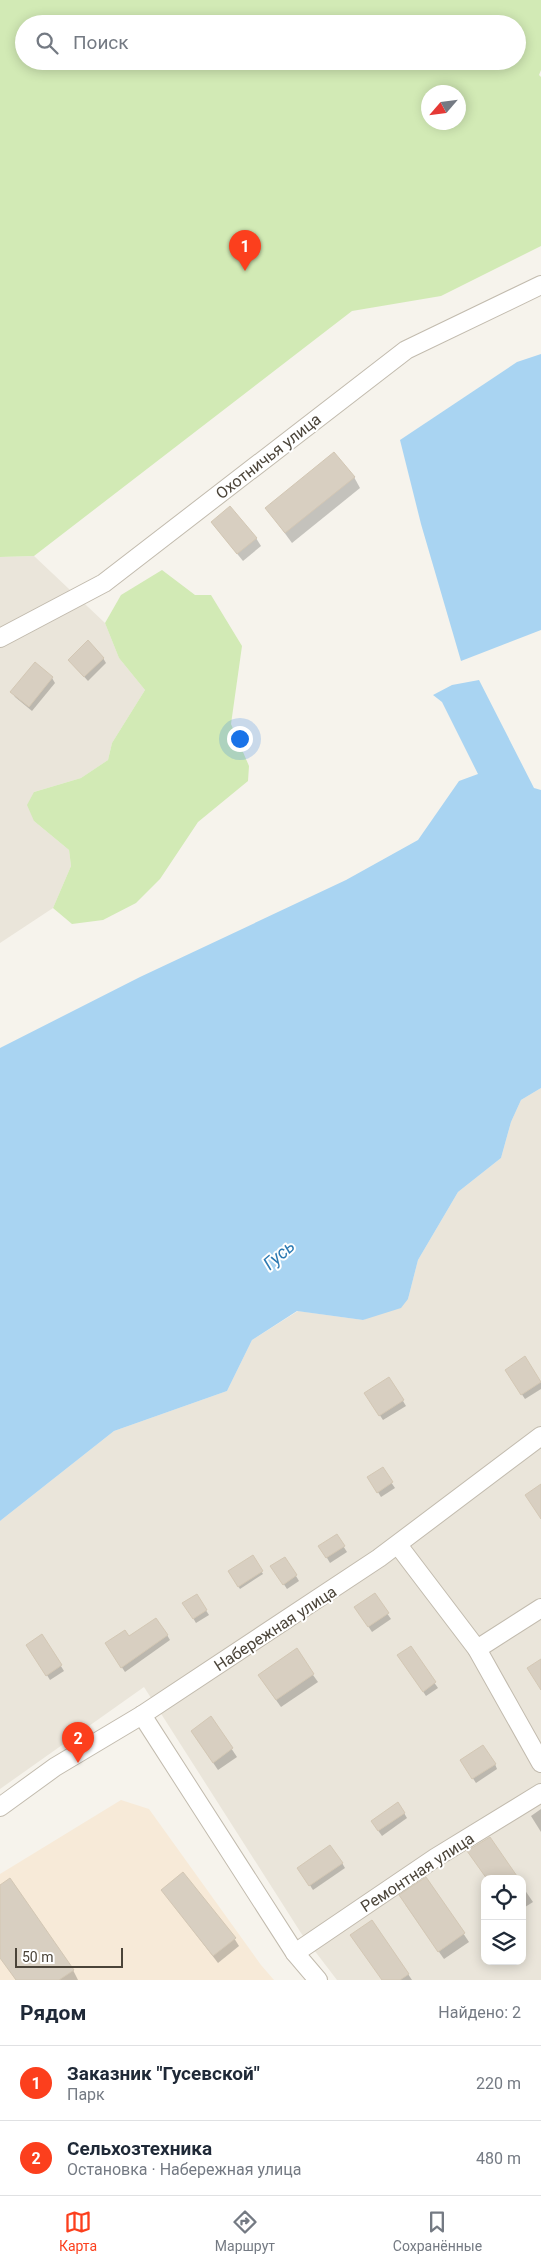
<!DOCTYPE html>
<html lang="ru">
<head>
<meta charset="utf-8">
<style>
  :root { --surface:#fff; --page:#f2f2f3; --text:#1f2937; --muted:#747a83; --line:#e0e1e3; --accent:#fc3f1d }
  body { margin:0; font-family:Roboto,sans-serif; background:var(--page); color:var(--text) }
  .controls { position:absolute; right:15px; bottom:15px; display:grid; overflow:hidden; border-radius:10px; box-shadow:0 2px 12px #0003 }
  .controls button { width:45px; height:45px; display:grid; place-items:center; padding:0; border:0; border-bottom:1px solid var(--line); background:var(--surface); color:var(--text); font:25px sans-serif }
  .compass { position:absolute; left:421px; top:85px; width:45px; height:45px; border-radius:50%; background:var(--surface); box-shadow:0 2px 12px #0003; rotate:242deg }
  .scale { position:absolute; left:15px; bottom:12px; width:108px; box-sizing:border-box; padding-left:5px; border:2px solid #4b4439; border-top:0; font-size:14px; line-height:18px; white-space:nowrap; color:#4b4439; -webkit-text-stroke:4px #fff; paint-order:stroke }
  .you { position:absolute; left:239px; top:738px; width:18px; height:18px; margin:-12px; border:4px solid #fff; border-radius:50%; background:#1a73e8; box-shadow:0 0 0 8px #1a73e833 }
  .badge { display:grid; place-items:center; width:32px; height:32px; border-radius:50%; background:var(--accent); color:#fff; font-size:16px; font-weight:700 }
  .pin { position:absolute; translate:-50% -41px; filter:drop-shadow(0 1px 2px #0008) }
  .pin::after { content:''; position:absolute; top:26px; width:18px; height:15px; background:inherit; clip-path:polygon(0 0,100% 0,50% 100%) }
  .list { margin:0; padding:0; list-style:none }
  h2 { display:flex; justify-content:space-between; align-items:center; height:65px; margin:0; padding:0 20px; font-size:21px }
  h2 small { font-size:16px; font-weight:400; color:var(--muted) }
  .list li { display:grid; grid-template-columns:32px 1fr auto; gap:15px; align-items:center; box-sizing:border-box; height:75px; padding:0 20px; border-top:1px solid var(--line) }
  .list b { display:block; font-size:19px; white-space:nowrap }
  .list p { margin:0; font-size:16px; white-space:nowrap; color:var(--muted) }
  .list em { font-size:16px; font-style:normal; color:var(--muted) }
  .icon { flex:none; width:28px; height:28px; fill:none; stroke:currentColor; stroke-width:2; stroke-linecap:round; stroke-linejoin:round }
  .map { position:relative; flex:none; width:541px; height:1980px; overflow:hidden }
  .search { position:absolute; background:var(--surface); box-shadow:0 2px 12px #0003; left:15px; right:15px; top:15px; height:55px; display:flex; align-items:center; gap:12px; box-sizing:border-box; padding:0 18px; border-radius:28px; color:var(--muted); font-size:19px }
  .sheet { height:215px; background:var(--surface) }
  nav { display:flex; justify-content:space-around; align-items:center; box-sizing:border-box; height:70px; border-top:1px solid var(--line); background:var(--surface); font-size:14px; color:var(--muted) }
  nav a { display:grid; justify-items:center; gap:2px }
  nav .on { color:var(--accent) }
  .map>svg:first-child { display:block }
  .residential { fill:#eae5da; fill-rule:evenodd }
  .commercial { fill:#f7ead8 }
  .green { fill:#d2eab5; fill-rule:evenodd }
  .water { fill:#a9d4f2 }
  .shadow { fill:#0003 }
  .building { fill:#d8cfc1; stroke:#d3c7b4 }
  .lines { fill:none; stroke-linecap:round; stroke-linejoin:round }
  .minor-casing { stroke:#c2bbae; stroke-width:20 }
  .minor { stroke:#fff; stroke-width:18 }
  .labels { text-anchor:middle; stroke-width:4; stroke-linejoin:round; paint-order:stroke }
  .street-label { font-size:16px; fill:#4b4439; stroke:#fff }
  .water-label { font-size:18px; font-style:italic; fill:#2e7ab2; stroke:#fff }
</style>
</head>
<body>
<div class="map">
<svg width="541" height="1980" viewBox="0 0 541 1980">
  <rect width="100%" height="100%" fill="#f6f3ec"/>
  <!-- residential -->
  <g class="residential">
    <path d="M34,556L105,623L119,658L145,690L112,743L108,760L81,778L34,792V821L69,850L71,866L53,908L0,943V557Z"/>
    <path d="M541,1088V1980H337L301,1933L144,1687L0,1789V1521L114,1431L227,1391L252,1340L298,1311L363,1320L408,1299L418,1260L458,1192L501,1158L511,1122L521,1100ZM485,1879H522V1961H485Z"/>
  </g>
  <!-- commercial -->
  <path class="commercial" d="M121,1800L149,1809L261,1965L274,1980H0V1874Z"/>
  <!-- green -->
  <g class="green">
    <path d="M0,0H541V70L539,75L541,77V246L441,296L352,311L34,556L0,557ZM24,24H517V61H24ZM428,92H458V122H428Z"/>
    <path d="M162,570L195,595H211L242,646L231,724L249,766L248,781L198,822L160,879L136,903L103,920L72,924L53,908L71,866L69,850L34,821L27,805L34,792L81,778L108,760L112,743L145,690L119,658L105,623L121,595Z"/>
  </g>
  <!-- water -->
  <g class="water">
    <path d="M541,354V630L461,661L421,524L400,440L517,362Z"/>
    <path d="M479,680L534,788L541,790V1088L521,1100L511,1122L501,1158L458,1192L418,1260L408,1299L401,1308L363,1320L297,1311L252,1340L227,1391L114,1431L0,1521V1048L140,977L346,880L418,840L459,781L478,774L442,702L433,695L452,685Z"/>
  </g>
  <!-- shadow -->
  <g class="shadow">
    <path d="M354,477L360,488L292,543L267,509Z"/>
    <path d="M212,523L256,538L261,546L243,561Z"/>
    <path d="M103,658L106,663L88,681L69,660Z"/>
    <path d="M52,678L55,683L32,711L15,697L12,692Z"/>
    <path d="M525,1358L541,1383V1389L525,1399L509,1375Z"/>
    <path d="M369,1399L403,1401L406,1406L383,1420Z"/>
    <path d="M382,1469L395,1488L381,1497L369,1478Z"/>
    <path d="M336,1535L347,1552L330,1563L320,1546Z"/>
    <path d="M252,1557L263,1574L240,1589L229,1572Z"/>
    <path d="M285,1558L299,1581L287,1589L275,1571Z"/>
    <path d="M196,1595L209,1615L196,1623L184,1603Z"/>
    <path d="M374,1595L391,1619L372,1632L359,1612Z"/>
    <path d="M167,1635L170,1640L125,1672L109,1648Z"/>
    <path d="M42,1636L64,1671L50,1680L28,1645Z"/>
    <path d="M410,1648L438,1688L426,1696L402,1660Z"/>
    <path d="M313,1675L318,1682L281,1707L264,1683Z"/>
    <path d="M211,1718L237,1757L218,1770L197,1739Z"/>
    <path d="M495,1764L497,1769L476,1783L464,1765Z"/>
    <path d="M541,1809V1832L531,1816Z"/>
    <path d="M404,1813L407,1818L382,1836L375,1826Z"/>
    <path d="M342,1863L345,1868L313,1890L302,1873Z"/>
    <path d="M426,1878L469,1942L444,1959L405,1904Z"/>
    <path d="M522,1886L533,1902L522,1909Z"/>
    <path d="M0,1887L73,1970L78,1980H16L0,1957Z"/>
    <path d="M162,1890L234,1938L239,1946L218,1963Z"/>
    <path d="M408,1974L412,1980H382Z"/>
  </g>
  <!-- building -->
  <g class="building">
    <path d="M334,452L355,477L285,533L265,508Z"/>
    <path d="M230,506L257,538L237,554L211,522Z"/>
    <path d="M88,640L104,658L84,677L68,660Z"/>
    <path d="M35,662L53,677L29,707L10,692Z"/>
    <path d="M525,1356L541,1382L521,1395L505,1370Z"/>
    <path d="M389,1377L404,1400L379,1416L364,1393Z"/>
    <path d="M383,1467L393,1482L377,1493L367,1477Z"/>
    <path d="M541,1484V1519L525,1495Z"/>
    <path d="M337,1534L345,1546L326,1558L318,1546Z"/>
    <path d="M253,1555L263,1571L238,1587L228,1571Z"/>
    <path d="M285,1557L297,1575L283,1585L270,1566Z"/>
    <path d="M375,1593L389,1613L368,1627L354,1607Z"/>
    <path d="M197,1594L207,1610L193,1619L182,1603Z"/>
    <path d="M156,1618L168,1635L121,1668L105,1643L125,1630L129,1636Z"/>
    <path d="M42,1634L62,1665L46,1676L26,1645Z"/>
    <path d="M411,1646L436,1682L423,1692L397,1655Z"/>
    <path d="M297,1648L314,1674L276,1700L258,1675Z"/>
    <path d="M541,1659V1690L527,1668Z"/>
    <path d="M211,1716L233,1748L213,1763L191,1731Z"/>
    <path d="M483,1745L496,1764L472,1779L460,1760Z"/>
    <path d="M398,1802L405,1813L378,1831L371,1821Z"/>
    <path d="M490,1837L519,1879H487L467,1851Z"/>
    <path d="M330,1845L343,1863L309,1886L297,1868Z"/>
    <path d="M183,1872L236,1938L213,1956L161,1890Z"/>
    <path d="M426,1877L465,1933L438,1952L399,1895Z"/>
    <path d="M10,1878L74,1970L59,1980H16L0,1958V1885Z"/>
    <path d="M372,1920L409,1974L400,1980H382L350,1935Z"/>
  </g>
  <g class="lines">
    <!-- minor casing -->
    <g class="minor-casing">
      <g id="minor">
        <path d="M0,638L104,583L406,350L541,285"/>
        <path d="M398,1545L477,1649L541,1763"/>
        <path d="M477,1649L541,1608"/>
        <path d="M142,1715L295,1953L318,1980"/>
        <path d="M0,1807L55,1767L142,1715L379,1558L541,1436"/>
        <path d="M295,1953L435,1858L541,1793"/>
      </g>
    </g>
    <!-- minor -->
    <use href="#minor" class="minor"/>
  </g>
  <g class="labels">
    <!-- street labels -->
    <g class="street-label">
      <text transform="translate(268 456) rotate(-38)" y="6">Охотничья улица</text>
      <text transform="translate(275 1628) rotate(-33)" y="6">Набережная улица</text>
      <text transform="translate(417 1872) rotate(-33)" y="6">Ремонтная улица</text>
    </g>
    <!-- water labels -->
    <g class="water-label">
      <text transform="translate(279 1255) rotate(-41)" y="6">Гусь</text>
    </g>
  </g>
</svg>
<div class="controls">
<button><svg class="icon" aria-label="locate" viewBox="0 0 24 24"><circle cx="12" cy="12" r="6"/><path d="M12 2v4M12 18v4M2 12h4M18 12h4"/></svg></button>
<button><svg class="icon" aria-label="layers" viewBox="0 0 24 24"><path d="M12 4l9 5-9 5-9-5zM3 14l9 5 9-5"/></svg></button>
</div>
<svg class="compass" viewBox="-18 -18 36 36"><path d="M0-13l5 13h-10z" fill="#e53935"/><path d="M0 13l5-13h-10z" fill="#747a83"/></svg>
<div class="scale">50 m</div>
<div class="you"></div>
<div class="pin badge" style="left:245px;top:271px">1</div>
<div class="pin badge" style="left:78px;top:1763px">2</div>
<div class="search"><svg class="icon" aria-label="search" viewBox="0 0 24 24"><circle cx="10" cy="10" r="6"/><path d="M15 15l6 6"/></svg>Поиск</div>
</div>
<section class="sheet">
<h2>Рядом<small>Найдено: 2</small></h2>
<ul class="list">
<li><span class="badge">1</span><div><b>Заказник &quot;Гусевской&quot;</b><p>Парк</p></div><em>220 m</em></li>
<li><span class="badge">2</span><div><b>Сельхозтехника</b><p>Остановка · Набережная улица</p></div><em>480 m</em></li>
</ul>
</section>
<nav>
<a class="on"><svg class="icon" aria-label="map" viewBox="0 0 24 24"><path d="M3 6l6-2 6 2 6-2v14l-6 2-6-2-6 2zM9 4v14M15 6v14"/></svg>Карта</a>
<a><svg class="icon" aria-label="directions" viewBox="0 0 24 24"><path d="M12 3l9 9-9 9-9-9zM9 14v-3h6M13 9l2 2-2 2"/></svg>Маршрут</a>
<a><svg class="icon" aria-label="saved" viewBox="0 0 24 24"><path d="M7 4h10v16l-5-4-5 4z"/></svg>Сохранённые</a>
</nav>
</body>
</html>
